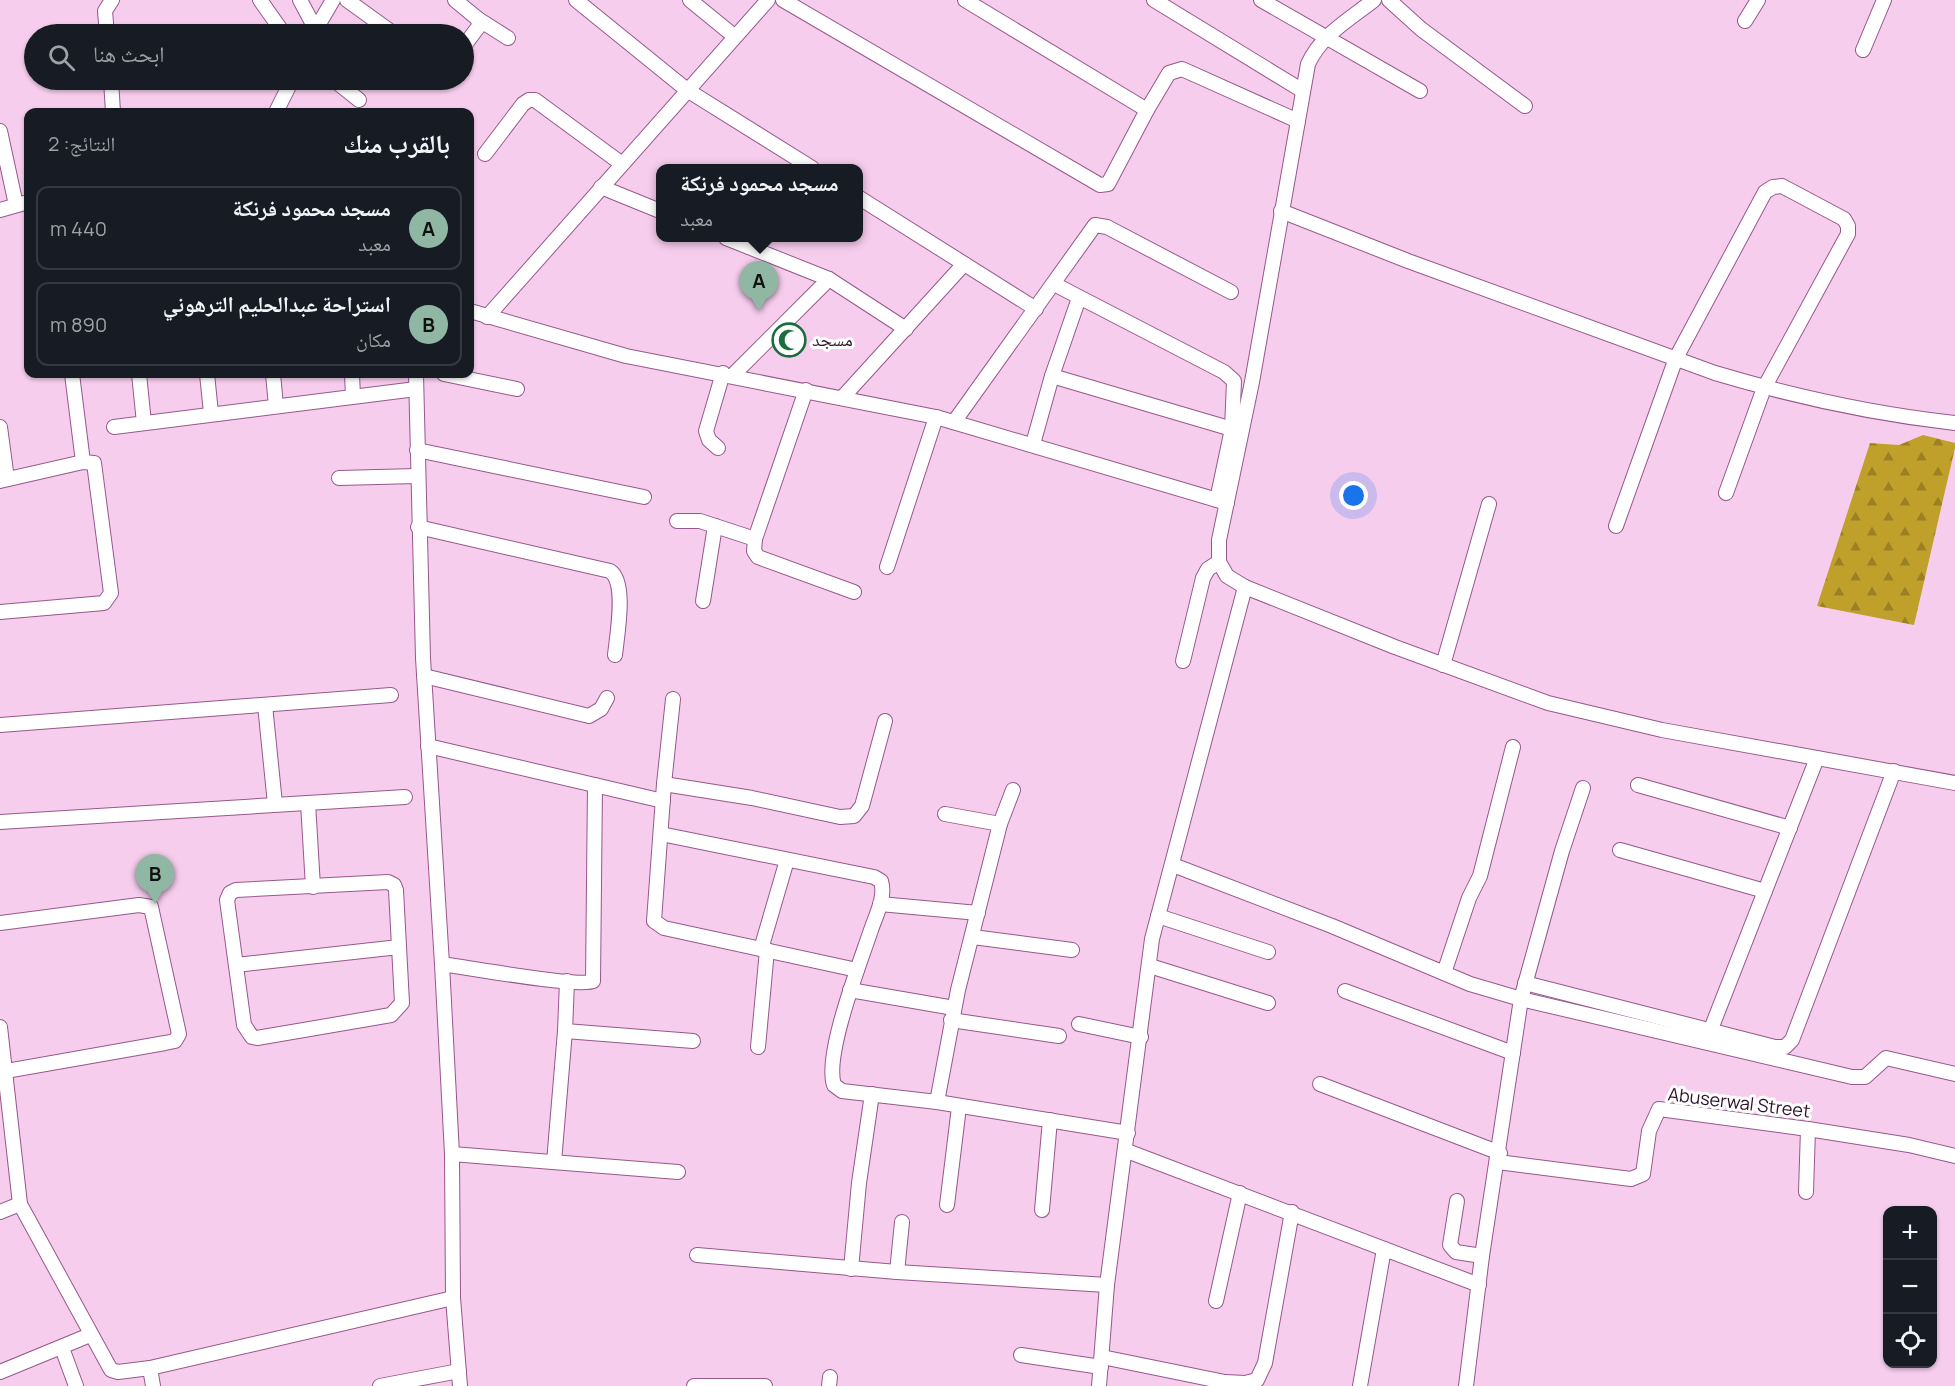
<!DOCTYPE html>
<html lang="ar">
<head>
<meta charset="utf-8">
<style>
  :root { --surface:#171b24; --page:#242831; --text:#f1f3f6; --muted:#9ea1a6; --line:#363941; --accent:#90b7a3 }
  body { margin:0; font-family:Manrope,"Noto Naskh Arabic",sans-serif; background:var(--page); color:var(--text); direction:rtl }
  .controls { position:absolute; right:18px; bottom:18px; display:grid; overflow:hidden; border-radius:12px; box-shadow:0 2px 4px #0004 }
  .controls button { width:54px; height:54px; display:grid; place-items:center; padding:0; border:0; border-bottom:2px solid var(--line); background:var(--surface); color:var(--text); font:30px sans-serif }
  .you { position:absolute; left:1354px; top:496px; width:21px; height:21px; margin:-15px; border:4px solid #fff; border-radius:50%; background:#1a73e8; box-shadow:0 0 0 9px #1a73e833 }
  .badge { display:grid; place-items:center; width:39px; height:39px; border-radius:50%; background:var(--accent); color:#111; font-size:20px; font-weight:700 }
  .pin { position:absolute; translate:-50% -50px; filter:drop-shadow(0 2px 3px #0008) }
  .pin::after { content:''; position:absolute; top:32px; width:21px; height:18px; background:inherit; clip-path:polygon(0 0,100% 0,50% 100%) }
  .popup { position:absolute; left:656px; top:164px; width:207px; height:78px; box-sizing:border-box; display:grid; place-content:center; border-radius:12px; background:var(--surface); filter:drop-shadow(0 2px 4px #0005); font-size:20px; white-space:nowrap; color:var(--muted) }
  .popup b { font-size:22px; color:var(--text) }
  .popup::after { content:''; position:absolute; left:50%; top:100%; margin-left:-12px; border:12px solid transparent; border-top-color:var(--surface) }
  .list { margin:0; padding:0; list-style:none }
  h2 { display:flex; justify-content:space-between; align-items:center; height:78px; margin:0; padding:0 24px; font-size:26px }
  h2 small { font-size:20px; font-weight:400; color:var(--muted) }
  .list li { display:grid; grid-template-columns:39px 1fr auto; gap:18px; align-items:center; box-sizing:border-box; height:84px; margin:0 12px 12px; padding:0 12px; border:2px solid var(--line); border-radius:12px }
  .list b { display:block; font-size:22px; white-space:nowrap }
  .list p { margin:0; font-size:20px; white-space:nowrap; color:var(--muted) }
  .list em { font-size:20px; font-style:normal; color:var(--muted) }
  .icon { flex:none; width:33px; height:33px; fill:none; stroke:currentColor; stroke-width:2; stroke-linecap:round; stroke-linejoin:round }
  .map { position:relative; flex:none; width:1955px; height:1386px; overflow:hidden; direction:ltr }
  .search { position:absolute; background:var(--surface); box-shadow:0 2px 4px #0004; left:24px; top:24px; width:450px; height:66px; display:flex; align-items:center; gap:15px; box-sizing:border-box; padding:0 21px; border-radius:33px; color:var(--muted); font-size:22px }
  .panel { position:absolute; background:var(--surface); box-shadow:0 2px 4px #0004; left:24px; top:108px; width:450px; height:270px; border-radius:12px; direction:rtl }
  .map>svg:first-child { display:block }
  .forest { fill:url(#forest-firs) }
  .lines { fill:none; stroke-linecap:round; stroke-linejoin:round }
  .minor-casing { stroke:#96588b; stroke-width:16 }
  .minor { stroke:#fff; stroke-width:14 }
  .labels { text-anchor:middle; stroke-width:6; stroke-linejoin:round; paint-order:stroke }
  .poi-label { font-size:18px; fill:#2d1429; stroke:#fdfdfd; text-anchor:start }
  .street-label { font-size:18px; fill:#2d1429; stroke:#fdfdfd }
</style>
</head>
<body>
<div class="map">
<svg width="1955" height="1386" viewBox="0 0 1955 1386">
  <defs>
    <pattern id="forest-firs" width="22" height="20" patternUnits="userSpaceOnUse" patternTransform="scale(1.5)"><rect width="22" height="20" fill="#bfa02a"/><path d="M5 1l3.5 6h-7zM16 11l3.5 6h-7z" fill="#9c8124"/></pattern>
  </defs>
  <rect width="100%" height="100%" fill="#f7cdee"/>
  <!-- forest -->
  <path class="forest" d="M1923,435L1955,443V448L1914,625L1817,606L1870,443L1899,445Z"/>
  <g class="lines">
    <!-- minor casing -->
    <g class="minor-casing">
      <g id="minor">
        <path d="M260,0L284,34"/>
        <path d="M300,0L316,30"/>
        <path d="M347,0L394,34"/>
        <path d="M455,0L478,19L479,26L464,46"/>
        <path d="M576,0L687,90L812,168"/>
        <path d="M690,0L734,36"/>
        <path d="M783,0L1100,185L1108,184L1147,110L965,0"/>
        <path d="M1154,0L1303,91"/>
        <path d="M1261,0L1420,91"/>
        <path d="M1374,0C1350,19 1321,35 1308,64L1252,382L1219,540V562L1227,576L1245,587L1395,647L1548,703L1662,730L1955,783"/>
        <path d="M1389,0L1421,29L1525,106"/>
        <path d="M478,19L508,38"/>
        <path d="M1745,21L1758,0"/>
        <path d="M107,34L105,11L112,0"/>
        <path d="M313,34L333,0"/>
        <path d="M1863,50L1884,0"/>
        <path d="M111,80L113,112"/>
        <path d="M334,80L359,100"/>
        <path d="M1147,110L1169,73L1182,69L1298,121"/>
        <path d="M276,112L292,80"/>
        <path d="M0,131L16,205"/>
        <path d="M485,154L523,104L529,100H535L622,164"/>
        <path d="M601,187L660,211"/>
        <path d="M858,197L1036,309"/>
        <path d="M0,210L28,202"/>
        <path d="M1281,211L1408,261L1715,373C1792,396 1874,414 1955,423"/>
        <path d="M726,238L829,279L906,329"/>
        <path d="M1054,284L1224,372L1234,381L1232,429L1217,500"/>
        <path d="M470,311L626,356L936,417L1227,503"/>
        <path d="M487,317L768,0"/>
        <path d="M72,374L83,462"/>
        <path d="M139,374L144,423"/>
        <path d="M207,374L211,413"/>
        <path d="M273,374L276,406"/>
        <path d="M352,374L353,396"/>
        <path d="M416,374L423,658L442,964L452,1154L453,1298L460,1386"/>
        <path d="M444,374L517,389"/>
        <path d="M733,375L829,279"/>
        <path d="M1052,376L1232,429"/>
        <path d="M806,390L755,539L754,551L758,557L854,592"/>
        <path d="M842,398L964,264"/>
        <path d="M954,422L1095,225L1107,227L1231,292"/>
        <path d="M0,427L7,479"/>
        <path d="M114,427L416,389"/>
        <path d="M1033,444L1052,376L1079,298"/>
        <path d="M718,448L709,440L706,431L723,373"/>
        <path d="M417,450L644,497"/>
        <path d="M339,478L416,476"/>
        <path d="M0,481L83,462L94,463L111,593L104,603L0,612"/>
        <path d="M677,521H700L755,539"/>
        <path d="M1616,526L1676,358L1765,192L1773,187L1782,186L1844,219L1848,226V234L1764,388L1726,493"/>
        <path d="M418,527L610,571C627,582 617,635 615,655"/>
        <path d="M887,567L936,417"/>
        <path d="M703,601L715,526"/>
        <path d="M1183,661L1203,578L1208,569L1219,562"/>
        <path d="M1443,665L1489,504"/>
        <path d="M424,676L589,716L601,709L607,698"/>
        <path d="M265,705L275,804"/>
        <path d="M0,725L391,695"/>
        <path d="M428,746L663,801"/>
        <path d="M664,784L673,699"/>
        <path d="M1638,785L1790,828"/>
        <path d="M308,803L313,887"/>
        <path d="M945,814L1000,824"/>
        <path d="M0,822L405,797"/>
        <path d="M661,834L874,877L881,881C886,897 876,915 871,930C860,963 824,1055 834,1085L842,1091L937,1102L1128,1133"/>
        <path d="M1620,850L1765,891"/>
        <path d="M1173,865L1332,926L1470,984L1521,999L1852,1077H1865L1886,1058L1955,1074"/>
        <path d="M388,882L394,885L396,890L402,1003L391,1015L257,1038L252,1037L244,1025L227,900L230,893L236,890Z"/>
        <path d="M880,904L978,913"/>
        <path d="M1158,916L1268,952"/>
        <path d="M0,923L139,905L151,907L179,1034L175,1041L165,1043L0,1072"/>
        <path d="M973,937L1072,950"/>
        <path d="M761,949L787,860"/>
        <path d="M442,964C464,967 581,988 593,981L595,785"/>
        <path d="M236,965L399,947"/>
        <path d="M1150,966L1268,1003"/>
        <path d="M857,970L664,928L654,921L664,784L752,798L840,817L854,816L862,806L885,721"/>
        <path d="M1444,973L1469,898L1480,876L1513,747"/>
        <path d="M1525,983L1775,1047H1785L1792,1040L1894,771"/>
        <path d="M850,990L954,1008"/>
        <path d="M1345,991L1513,1053"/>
        <path d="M951,1020L1059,1036"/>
        <path d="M1079,1024L1141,1037"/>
        <path d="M0,1027L20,1204L111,1370L118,1372L150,1368L453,1298"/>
        <path d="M1711,1029L1817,758"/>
        <path d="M565,1031L693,1041"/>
        <path d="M758,1047L767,950"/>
        <path d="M1320,1084L1500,1153"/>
        <path d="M937,1102L958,990L1000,824L1013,790"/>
        <path d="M1127,1151L1479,1285"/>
        <path d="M452,1154L678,1172"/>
        <path d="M554,1162L565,1031L567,981"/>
        <path d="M1498,1162L1631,1179L1643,1174L1649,1131L1659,1109L1808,1129L1909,1145L1955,1156"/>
        <path d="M1806,1192L1808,1129"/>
        <path d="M1457,1201L1450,1245L1456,1252L1482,1256"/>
        <path d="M947,1205L959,1107"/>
        <path d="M1042,1210L1050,1120"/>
        <path d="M0,1212L20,1204"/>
        <path d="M697,1255L897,1272L1107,1285"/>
        <path d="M851,1269L859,1183L872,1094"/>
        <path d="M897,1272L902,1222"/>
        <path d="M1216,1301L1240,1193"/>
        <path d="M62,1348L76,1386"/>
        <path d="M1021,1355L1101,1367"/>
        <path d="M1102,1357L1225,1382L1245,1383L1257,1380L1265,1363L1292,1212"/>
        <path d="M150,1368L153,1386"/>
        <path d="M0,1372L90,1335"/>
        <path d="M380,1386L459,1371"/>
        <path d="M694,1386H765"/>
        <path d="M829,1386L830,1377"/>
        <path d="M1099,1386L1107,1285L1152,939L1245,587"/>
        <path d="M1360,1386L1384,1249"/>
        <path d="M1466,1386L1482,1256L1521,999L1562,851L1583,788"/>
      </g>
    </g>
    <!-- minor -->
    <use href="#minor" class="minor"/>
  </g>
  <!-- icons -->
  <defs>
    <g id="mosque-ring" transform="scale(1.725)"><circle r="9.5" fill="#fdfdfd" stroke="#1a6d3e" stroke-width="1.5"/><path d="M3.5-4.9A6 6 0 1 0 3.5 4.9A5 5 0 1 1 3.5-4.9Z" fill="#1a6d3e"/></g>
  </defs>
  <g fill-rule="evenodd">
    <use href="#mosque-ring" x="789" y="340"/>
  </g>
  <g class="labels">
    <!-- poi labels -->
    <g class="poi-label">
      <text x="812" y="346">مسجد</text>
    </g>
    <!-- street labels -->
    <g class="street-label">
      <text transform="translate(1739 1103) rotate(7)" y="6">Abuserwal Street</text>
    </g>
  </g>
</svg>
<div class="controls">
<button>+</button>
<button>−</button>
<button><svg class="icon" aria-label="locate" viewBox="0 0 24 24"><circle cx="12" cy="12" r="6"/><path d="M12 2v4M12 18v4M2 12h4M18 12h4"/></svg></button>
</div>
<div class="you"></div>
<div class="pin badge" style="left:759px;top:311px">A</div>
<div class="popup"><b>مسجد محمود فرنكة</b>معبد</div>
<div class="pin badge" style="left:155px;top:904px">B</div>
<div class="search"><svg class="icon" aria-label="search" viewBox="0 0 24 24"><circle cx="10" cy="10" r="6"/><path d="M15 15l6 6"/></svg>ابحث هنا</div>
<section class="panel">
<h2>بالقرب منك<small>النتائج: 2</small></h2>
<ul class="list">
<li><span class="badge">A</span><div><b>مسجد محمود فرنكة</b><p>معبد</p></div><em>440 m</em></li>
<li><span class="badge">B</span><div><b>استراحة عبدالحليم الترهوني</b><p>مكان</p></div><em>890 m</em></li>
</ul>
</section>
</div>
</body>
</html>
